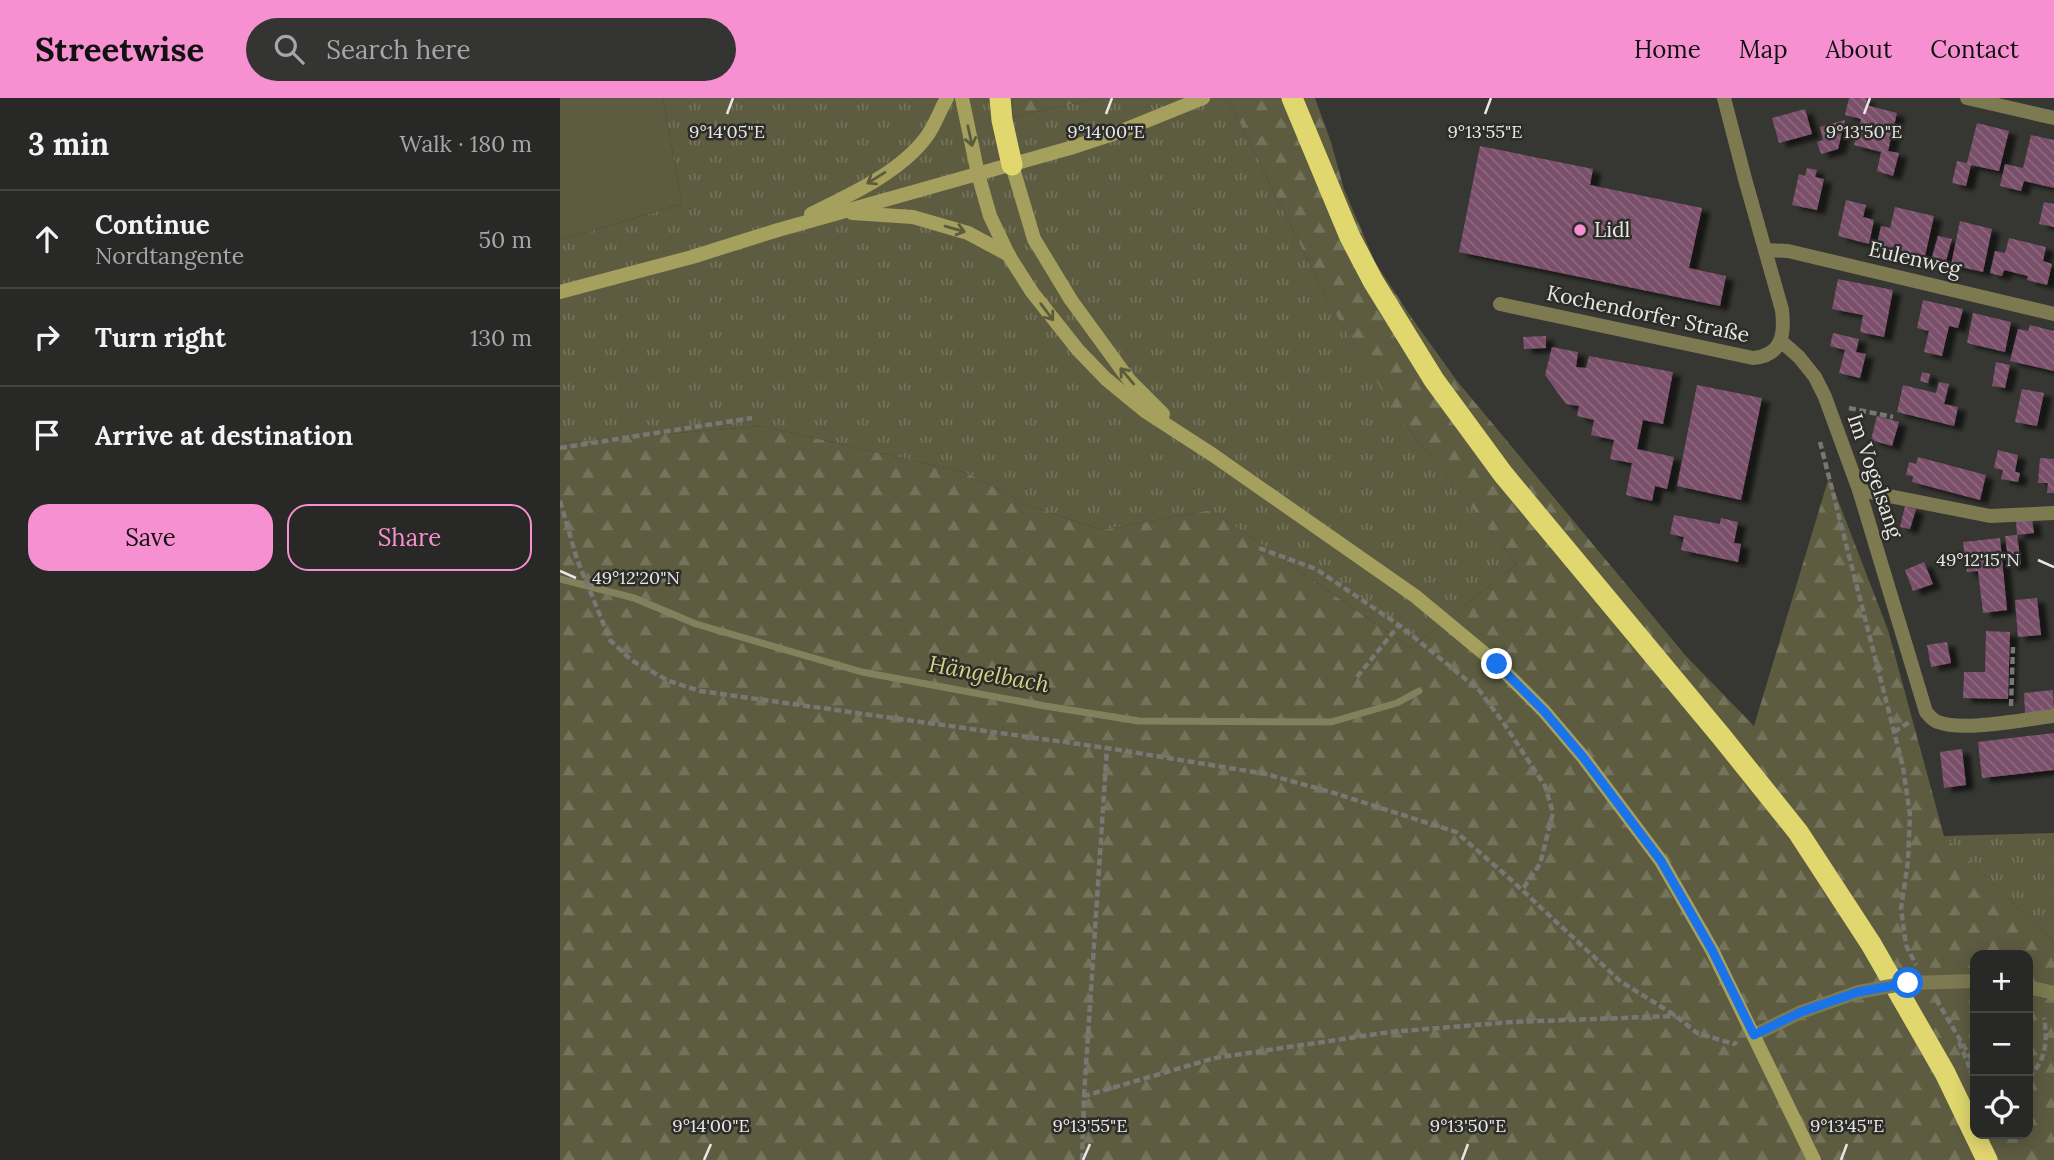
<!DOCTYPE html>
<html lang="en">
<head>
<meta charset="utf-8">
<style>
  :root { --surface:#282826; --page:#343432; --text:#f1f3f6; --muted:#a5a6a7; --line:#444443; --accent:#f690d1 }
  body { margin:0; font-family:Lora,serif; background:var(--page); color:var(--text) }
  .controls { position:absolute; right:21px; bottom:21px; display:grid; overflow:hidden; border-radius:14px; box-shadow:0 4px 18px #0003 }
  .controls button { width:63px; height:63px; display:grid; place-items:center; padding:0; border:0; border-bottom:2px solid var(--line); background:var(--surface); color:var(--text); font:35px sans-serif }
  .stop { position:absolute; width:21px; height:21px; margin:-16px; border:5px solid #1a73e8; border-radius:50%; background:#fff }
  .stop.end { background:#1a73e8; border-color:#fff; box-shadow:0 2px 7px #0008 }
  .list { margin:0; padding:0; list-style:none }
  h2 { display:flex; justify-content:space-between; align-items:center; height:91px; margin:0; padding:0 28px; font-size:30px }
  h2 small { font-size:23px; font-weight:400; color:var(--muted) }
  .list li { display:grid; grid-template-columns:46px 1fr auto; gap:21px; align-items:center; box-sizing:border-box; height:98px; padding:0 28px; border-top:2px solid var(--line) }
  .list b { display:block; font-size:26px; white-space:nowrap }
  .list p { margin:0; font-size:23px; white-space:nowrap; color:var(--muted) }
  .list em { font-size:23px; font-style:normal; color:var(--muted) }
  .actions { display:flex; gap:14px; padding:21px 28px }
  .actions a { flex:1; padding:16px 0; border:2px solid var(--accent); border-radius:21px; text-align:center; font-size:24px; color:var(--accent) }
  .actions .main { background:var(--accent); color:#111 }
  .icon { flex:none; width:38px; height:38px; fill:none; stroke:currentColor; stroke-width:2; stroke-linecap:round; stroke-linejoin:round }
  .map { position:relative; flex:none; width:1494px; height:1062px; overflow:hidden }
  header { display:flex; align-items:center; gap:42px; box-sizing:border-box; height:98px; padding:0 35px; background:var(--accent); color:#111 }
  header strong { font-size:33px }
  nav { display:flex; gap:38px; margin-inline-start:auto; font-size:24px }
  .search { width:490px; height:63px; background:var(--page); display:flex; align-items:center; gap:18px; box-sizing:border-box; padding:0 24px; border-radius:38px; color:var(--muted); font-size:26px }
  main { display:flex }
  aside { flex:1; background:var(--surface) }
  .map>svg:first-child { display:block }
  .grass { fill:url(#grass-tufts) }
  .forest { fill:url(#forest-firs); fill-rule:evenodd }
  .garden { fill:#5d5b40 }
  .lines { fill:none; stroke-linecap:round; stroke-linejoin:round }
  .stream { stroke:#83805e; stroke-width:7 }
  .building { fill:url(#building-back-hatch); filter:url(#shadow) }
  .path { stroke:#777774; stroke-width:4.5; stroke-dasharray:7 3.5; stroke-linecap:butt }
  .lane { stroke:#7d7a52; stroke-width:14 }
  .street { stroke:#7d7a52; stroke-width:14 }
  .secondary { stroke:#a5a05e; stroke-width:14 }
  .highway { stroke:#e0d76e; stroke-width:21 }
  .street-bridge { stroke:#7d7a52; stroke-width:14 }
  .oneway { stroke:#5c5a3e }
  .route { stroke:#1a73e8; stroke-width:9 }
  .ticks { fill:none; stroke:#e8e7e5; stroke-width:2.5 }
  .poi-dot { fill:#f690d1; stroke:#2c2c28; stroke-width:2.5 }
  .labels { text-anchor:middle; stroke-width:5; stroke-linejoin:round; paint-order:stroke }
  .poi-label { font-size:21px; fill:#e8e7e5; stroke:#2c2c28; text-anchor:start }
  .street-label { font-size:21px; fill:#e8e7e5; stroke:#2c2c28 }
  .water-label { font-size:23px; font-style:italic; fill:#d7d285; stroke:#2c2c28 }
  .ticks-label { font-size:18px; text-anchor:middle; fill:#e8e7e5; stroke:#2c2c28; stroke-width:5; stroke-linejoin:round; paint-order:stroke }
</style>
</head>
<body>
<header>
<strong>Streetwise</strong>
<div class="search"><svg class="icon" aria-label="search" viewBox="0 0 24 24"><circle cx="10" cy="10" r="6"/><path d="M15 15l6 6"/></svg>Search here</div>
<nav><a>Home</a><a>Map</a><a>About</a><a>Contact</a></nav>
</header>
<main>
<aside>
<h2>3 min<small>Walk · 180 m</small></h2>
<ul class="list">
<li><svg class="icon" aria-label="ahead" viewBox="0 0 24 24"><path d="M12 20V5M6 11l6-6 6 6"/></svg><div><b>Continue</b><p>Nordtangente</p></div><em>50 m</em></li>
<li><svg class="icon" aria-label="right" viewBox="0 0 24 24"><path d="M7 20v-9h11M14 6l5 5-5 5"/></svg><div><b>Turn right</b></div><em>130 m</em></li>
<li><svg class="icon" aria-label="arrive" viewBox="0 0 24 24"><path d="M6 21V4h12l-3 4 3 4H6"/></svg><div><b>Arrive at destination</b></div></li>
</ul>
<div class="actions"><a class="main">Save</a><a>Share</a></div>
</aside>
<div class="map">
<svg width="1494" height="1062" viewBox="0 0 1494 1062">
  <defs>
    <pattern id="grass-tufts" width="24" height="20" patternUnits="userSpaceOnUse" patternTransform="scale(1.75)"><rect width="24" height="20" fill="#5d5b40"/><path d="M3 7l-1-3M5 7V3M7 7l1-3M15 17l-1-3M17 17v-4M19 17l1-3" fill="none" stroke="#74735b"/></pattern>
    <pattern id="forest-firs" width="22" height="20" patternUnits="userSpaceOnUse" patternTransform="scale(1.75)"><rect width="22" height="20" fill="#5d5b40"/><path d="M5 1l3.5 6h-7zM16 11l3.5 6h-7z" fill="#74735b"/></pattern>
    <pattern id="building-back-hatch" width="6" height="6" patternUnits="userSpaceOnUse" patternTransform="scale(1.75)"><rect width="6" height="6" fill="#7a4f6a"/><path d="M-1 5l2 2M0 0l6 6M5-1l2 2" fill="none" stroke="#8d687f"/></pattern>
    <filter id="shadow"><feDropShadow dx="8" dy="4.5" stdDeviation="2" flood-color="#0009"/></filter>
  </defs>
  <rect width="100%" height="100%" fill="#363632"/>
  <!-- grass -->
  <g class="grass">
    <path d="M103,0H452L453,19L540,0H664L673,11L769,205L840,320L957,466L851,550L651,412L542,432L470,408L407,375L202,328L0,345V142L122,106Z"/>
    <path d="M1494,735V845L1384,738Z"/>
  </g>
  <!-- forest -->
  <g class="forest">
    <path d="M452,0H540L453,19Z"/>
    <path d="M664,0H755L771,44L784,91L815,164L849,216L897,283L1126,558L1194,628L1269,379L1328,532L1384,738L1494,845V1062H0V345L202,328L407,375L470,408L542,432L651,412L851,550L957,466L836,315L769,205L673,11ZM1415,857H1468V1036H1415Z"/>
  </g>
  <!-- garden -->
  <path class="garden" d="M0,0H103L122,106L0,142Z"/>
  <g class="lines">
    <!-- stream -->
    <path class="stream" d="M0,481L74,500L136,526L302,574L485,608L579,623L771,624L837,605L859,593"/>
  </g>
  <!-- building -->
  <g class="building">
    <path d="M1289,0H1307L1306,7L1337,15L1328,53L1339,55L1333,78L1317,73L1321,54L1294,47L1301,21L1285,17Z"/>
    <path d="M1245,11L1252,36L1219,45L1212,20Z"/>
    <path d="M1285,22L1278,51L1261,56L1257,44L1263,42L1260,29Z"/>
    <path d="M1417,25L1449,33L1439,73L1411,67L1406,88L1392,85L1397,63L1407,65Z"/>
    <path d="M1471,37L1494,42V90L1464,83L1461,93L1440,88L1445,66L1463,70Z"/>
    <path d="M920,48L1033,71L1030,87L1142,110L1129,170L1166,178L1160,208L899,154Z"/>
    <path d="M1247,70L1257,72L1255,79L1264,81L1257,112L1232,107L1239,76L1245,78Z"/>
    <path d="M1286,102L1306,107L1303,119L1314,122L1309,146L1278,138Z"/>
    <path d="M1484,104L1494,106V129L1479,126Z"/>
    <path d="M1335,109L1374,118L1365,158L1317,147L1321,128L1330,130Z"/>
    <path d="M1400,123L1432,131L1423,174L1391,167Z"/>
    <path d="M1378,138L1392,141L1386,163L1372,159Z"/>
    <path d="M1449,140L1486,149L1483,163L1492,166L1487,187L1467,182L1468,178L1444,172L1442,178L1430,175L1435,153L1445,155Z"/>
    <path d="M1278,181L1333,192L1324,239L1300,234L1303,217L1272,211Z"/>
    <path d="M1363,202L1403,211L1398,230L1389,228L1382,258L1364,254L1369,233L1357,230Z"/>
    <path d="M1413,215L1451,224L1445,254L1407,245Z"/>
    <path d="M1470,227L1494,233V273L1450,263L1458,231L1468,233Z"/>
    <path d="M1273,235L1299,241L1296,254L1306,256L1300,280L1279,275L1285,252L1270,248Z"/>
    <path d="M986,238V250L964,251L963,239Z"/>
    <path d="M992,249L1018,254L1016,269L1026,270L1029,258L1113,274L1103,326L1083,322L1077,351L1114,359L1107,391L1095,388L1092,403L1066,397L1072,365L1050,361L1054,342L1031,337L1034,322L1017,318L1019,308L1006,306L985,277Z"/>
    <path d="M1436,264L1450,267L1445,290L1432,288Z"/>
    <path d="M1362,274L1370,276L1368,285L1360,283Z"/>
    <path d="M1379,284L1389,286L1384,306L1398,309L1394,328L1337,314L1343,287L1376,295Z"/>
    <path d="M1137,287L1202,300L1181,402L1117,388Z"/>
    <path d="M1462,291L1484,295L1477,328L1455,324Z"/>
    <path d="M1317,318L1339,324L1332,348L1311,342Z"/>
    <path d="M1438,352L1458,357L1455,374L1460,375L1458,384L1441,381L1443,372L1434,370Z"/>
    <path d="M1358,359L1426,377L1420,402L1352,384L1353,378L1346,377L1349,364L1356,366Z"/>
    <path d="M1480,360L1494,361V395H1487L1488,385H1478Z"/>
    <path d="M1345,408L1356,411L1350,431L1340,429Z"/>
    <path d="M1114,417L1160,426L1161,420L1178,424L1174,445L1181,446L1178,464L1121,452L1124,439L1110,436Z"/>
    <path d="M1472,421L1474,435L1457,437L1456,423Z"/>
    <path d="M1457,437L1461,466L1449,468L1445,438Z"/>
    <path d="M1440,440L1447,512L1423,515L1418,473L1407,474L1403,444Z"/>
    <path d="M1364,464L1373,486L1353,493L1345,472Z"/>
    <path d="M1477,500L1481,537L1458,539L1455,502Z"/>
    <path d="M1426,533L1450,534L1448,601L1403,600L1404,574H1425Z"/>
    <path d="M1387,544L1391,565L1371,569L1367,547Z"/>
    <path d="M1493,592L1494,612L1465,615L1464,595Z"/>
    <path d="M1494,635V672L1422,680L1418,644Z"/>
    <path d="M1402,651L1406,687L1384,690L1380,654Z"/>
  </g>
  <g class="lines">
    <!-- path -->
    <g class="path">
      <path d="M1289,310L1333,319"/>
      <path d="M1260,344L1343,669L1350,717L1348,763L1341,811L1346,847L1356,867"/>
      <path d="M0,350L192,320"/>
      <path d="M0,403L17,461L50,542L71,562L109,583L140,593L547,650L706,676L774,695L896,734L948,779L1060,883L1116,918L1137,935L1174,946L1177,944"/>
      <path d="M699,450L756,471L839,527L919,592L945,627L985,688L993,715L980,766L962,792"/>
      <path d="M797,579L839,527"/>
      <path d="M1451,608L1453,549"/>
      <path d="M1334,634L1351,623"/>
      <path d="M1376,901L1415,967"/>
      <path d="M1399,944L1413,978"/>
      <path d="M1468,979C1486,964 1488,942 1484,920"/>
      <path d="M524,998L547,650"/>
      <path d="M522,1062L524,998L655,960L830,934L952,924L1116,918"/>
    </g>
    <!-- lane -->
    <g class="lane">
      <path d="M1407,0L1494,20"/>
      <path d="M1205,152L1228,153L1494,216"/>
      <path d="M1299,392L1430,418L1494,415"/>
    </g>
    <!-- street -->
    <g class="street">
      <path d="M940,206L1193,260C1222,258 1225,236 1222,212L1185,81L1164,0"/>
      <path d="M1221,243L1239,259L1255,279L1265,299L1299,392L1366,614C1370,618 1372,622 1378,624C1404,634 1465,621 1494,618"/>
      <path d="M1468,889L1494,895"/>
      <path d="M1194,937L1241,914"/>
    </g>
    <!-- secondary -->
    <g class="secondary">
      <path d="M402,0L418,76L430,118L449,158L472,194L518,252L546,281L585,313L653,357L855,498L937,566L984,613L1023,659L1101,763L1152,852L1254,1062"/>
      <path d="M452,67L474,141L511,202L570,283L603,316"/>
      <path d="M292,115L353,119L408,135L449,157"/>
      <path d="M251,116C290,97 341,74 367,38C375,27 380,12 387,0"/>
      <path d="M0,194L132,159L218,132L510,50L559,34L643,0"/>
    </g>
    <!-- highway -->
    <g class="highway">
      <path d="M440,0L442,22L452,67"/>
      <path d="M732,0L790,139L813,183L874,282L943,376L1161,638L1238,734L1311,846L1385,975L1427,1062"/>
    </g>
    <!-- street-bridge -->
    <path class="street-bridge" d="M1241,914L1298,894L1348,885L1415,883"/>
  </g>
  <!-- one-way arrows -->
  <defs><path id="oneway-shaft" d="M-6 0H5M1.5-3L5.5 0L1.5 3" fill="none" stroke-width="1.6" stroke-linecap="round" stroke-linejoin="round" transform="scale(1.75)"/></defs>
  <g class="oneway">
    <use href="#oneway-shaft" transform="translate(410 38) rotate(78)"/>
    <use href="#oneway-shaft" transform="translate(316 80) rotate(148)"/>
    <use href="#oneway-shaft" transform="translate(395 131) rotate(16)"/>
    <use href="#oneway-shaft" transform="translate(487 214) rotate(53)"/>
    <use href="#oneway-shaft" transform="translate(567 278) rotate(-130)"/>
  </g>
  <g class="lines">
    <!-- route -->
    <path class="route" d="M937,566L984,613L1023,659L1101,763L1152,852L1194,937L1241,914L1298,894L1348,885"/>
  </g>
  <!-- ticks -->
  <path class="ticks" d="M167,16L173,0M546,16L552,0M925,16L931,0M1304,16L1310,0M1478,462L1494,469M0,473L16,480M144,1062L151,1046M523,1062L530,1046M902,1062L908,1046M1281,1062L1287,1046"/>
  <!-- markers -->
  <circle class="poi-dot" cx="1020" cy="132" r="7"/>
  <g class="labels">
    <!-- poi labels -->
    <g class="poi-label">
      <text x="1034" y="139">Lidl</text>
    </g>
    <!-- street labels -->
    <g class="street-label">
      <text transform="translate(1355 161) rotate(13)" y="7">Eulenweg</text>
      <text transform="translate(1088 216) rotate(12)" y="7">Kochendorfer Straße</text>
      <text transform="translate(1315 378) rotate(71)" y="7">Im Vogelsang</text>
    </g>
    <!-- water labels -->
    <g class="water-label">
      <text transform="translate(429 576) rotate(10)" y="8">Hängelbach</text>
    </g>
  </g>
  <g class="ticks-label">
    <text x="167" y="40">9°14'05"E</text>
    <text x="546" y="40">9°14'00"E</text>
    <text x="925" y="40">9°13'55"E</text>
    <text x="1304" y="40">9°13'50"E</text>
    <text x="1418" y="468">49°12'15"N</text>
    <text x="76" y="486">49°12'20"N</text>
    <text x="151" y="1034">9°14'00"E</text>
    <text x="530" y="1034">9°13'55"E</text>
    <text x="908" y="1034">9°13'50"E</text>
    <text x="1287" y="1034">9°13'45"E</text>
  </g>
</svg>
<div class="controls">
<button>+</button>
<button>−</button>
<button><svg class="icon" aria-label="locate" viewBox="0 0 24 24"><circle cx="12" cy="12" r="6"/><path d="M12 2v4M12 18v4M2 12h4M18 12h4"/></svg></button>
</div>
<div class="stop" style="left:1348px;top:885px"></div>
<div class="stop end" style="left:937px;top:566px"></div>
</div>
</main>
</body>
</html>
